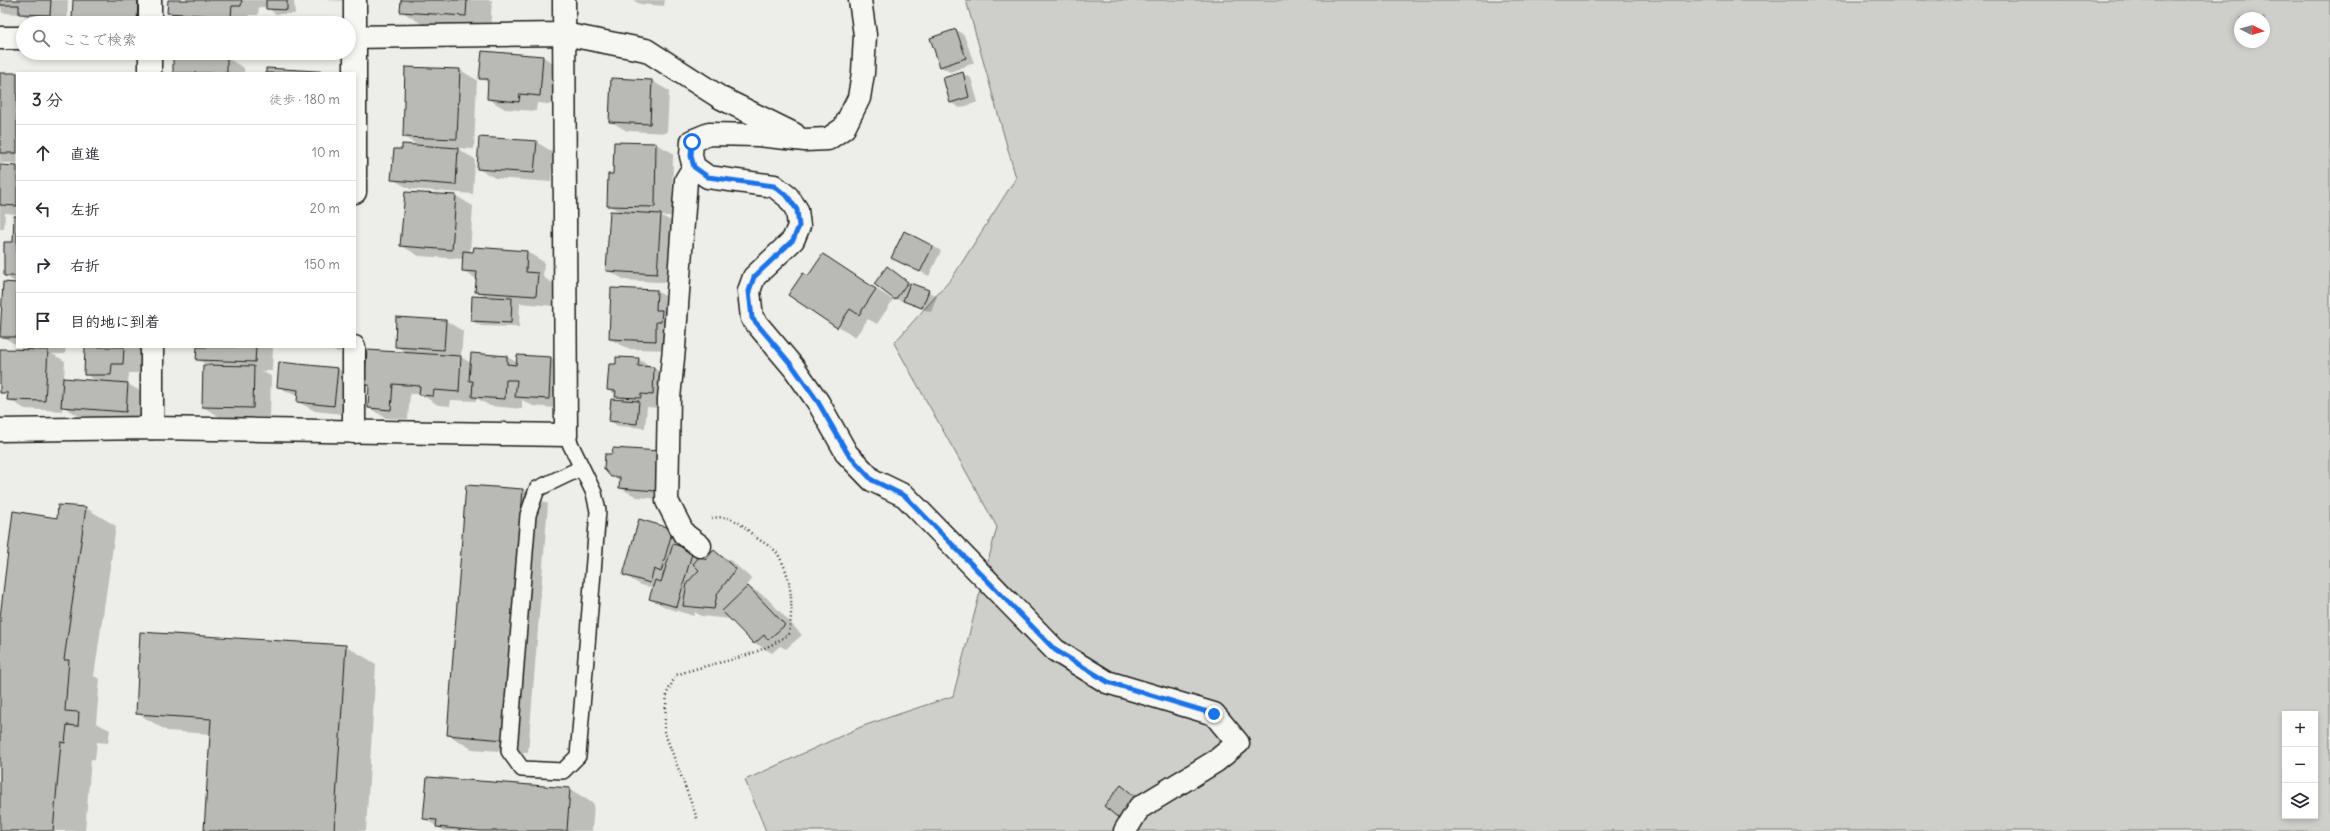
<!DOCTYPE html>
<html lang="ja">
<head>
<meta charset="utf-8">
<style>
  :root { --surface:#fff; --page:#f2f2f3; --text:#2b2b33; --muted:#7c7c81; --line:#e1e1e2 }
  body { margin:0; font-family:Delius,"Klee One",sans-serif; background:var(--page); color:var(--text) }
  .controls { position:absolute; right:12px; bottom:12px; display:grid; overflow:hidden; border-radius:0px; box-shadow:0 2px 6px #0003 }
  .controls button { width:36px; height:36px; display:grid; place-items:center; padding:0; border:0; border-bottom:1px solid var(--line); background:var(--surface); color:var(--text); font:20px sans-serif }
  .compass { position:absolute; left:2234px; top:12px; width:36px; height:36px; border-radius:50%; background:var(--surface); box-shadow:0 2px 6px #0003; rotate:95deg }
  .stop { position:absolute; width:12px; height:12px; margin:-9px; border:3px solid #1a73e8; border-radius:50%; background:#fff }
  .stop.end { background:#1a73e8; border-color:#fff; box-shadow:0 1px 4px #0008 }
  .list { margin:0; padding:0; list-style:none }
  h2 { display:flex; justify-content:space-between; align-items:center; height:52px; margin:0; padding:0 16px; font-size:17px }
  h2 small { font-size:13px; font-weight:400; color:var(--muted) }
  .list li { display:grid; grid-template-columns:26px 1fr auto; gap:12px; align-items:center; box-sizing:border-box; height:56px; padding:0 16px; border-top:1px solid var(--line) }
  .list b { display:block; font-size:15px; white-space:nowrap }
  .list em { font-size:13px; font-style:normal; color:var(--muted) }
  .icon { flex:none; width:22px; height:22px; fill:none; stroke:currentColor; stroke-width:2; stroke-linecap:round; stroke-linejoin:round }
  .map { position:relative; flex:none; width:2330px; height:831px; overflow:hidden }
  .search { position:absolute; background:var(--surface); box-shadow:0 2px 6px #0003; left:16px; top:16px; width:340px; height:44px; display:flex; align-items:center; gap:10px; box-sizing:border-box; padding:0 14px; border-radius:22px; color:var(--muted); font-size:15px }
  .panel { position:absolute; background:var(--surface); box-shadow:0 2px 6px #0003; left:16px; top:72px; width:340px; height:276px; border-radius:0px }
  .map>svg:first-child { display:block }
  .green { fill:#cececb; stroke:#757574; fill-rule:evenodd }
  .shadow { fill:#0003 }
  .building { fill:#b9b9b6; stroke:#1c1c1c }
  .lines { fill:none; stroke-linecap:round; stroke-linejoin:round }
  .lane-casing { stroke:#1c1c1c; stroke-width:18 }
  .street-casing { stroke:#1c1c1c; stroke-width:25 }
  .path { stroke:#1c1c1c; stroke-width:2.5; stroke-dasharray:1 3; stroke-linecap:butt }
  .lane { stroke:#f6f6f2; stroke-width:15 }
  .street { stroke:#f6f6f2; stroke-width:22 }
  .route { stroke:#1a73e8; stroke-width:5 }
</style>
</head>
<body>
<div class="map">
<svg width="2330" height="831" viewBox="0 0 2330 831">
  <rect width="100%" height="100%" fill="#edede9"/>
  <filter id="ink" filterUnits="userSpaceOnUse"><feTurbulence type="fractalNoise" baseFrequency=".025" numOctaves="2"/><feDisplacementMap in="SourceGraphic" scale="8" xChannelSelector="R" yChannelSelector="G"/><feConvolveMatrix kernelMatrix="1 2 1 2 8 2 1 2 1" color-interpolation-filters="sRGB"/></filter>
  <g filter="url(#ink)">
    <!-- green -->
    <path class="green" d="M966,0H2330V831H766L745,780L863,726L953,696L997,527L894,343L952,278L1016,178ZM2240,18H2264V42H2240ZM2285,714H2315V816H2285Z"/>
    <!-- shadow -->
    <g class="shadow">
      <path d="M0,0H68L67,23H37L22,14L2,13Z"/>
      <path d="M74,0H155V23H81L73,18Z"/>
      <path d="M169,0H294L295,14H275L267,7H259L258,15H249L248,23H185L168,13Z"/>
      <path d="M322,0H363L362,2Z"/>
      <path d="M402,0H492L490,30L425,26L401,11Z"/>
      <path d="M633,0H665L664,6L640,4Z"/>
      <path d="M956,30L964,35L974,63L950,72L941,67Z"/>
      <path d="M482,52L543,57L560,67L557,105L537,103L536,111L505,109L488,99L489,83L480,78Z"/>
      <path d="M174,56L227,58L244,68V73H174Z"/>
      <path d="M460,70L477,80L474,149L456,148L475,159L473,194L410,189L392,179L402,150L419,146L404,137Z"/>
      <path d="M962,73L971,78L978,102L960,108L951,103Z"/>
      <rect x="0" y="74" width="17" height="89"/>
      <path d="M652,81L669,91L667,133L627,131L610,121Z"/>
      <path d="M536,142L553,152L551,182L495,178L478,169Z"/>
      <path d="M656,144L673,153L672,216H662L678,225L674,283L625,280L607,270L622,213L608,205L613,175Z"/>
      <path d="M0,166L17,167V214L5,213L4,229H0Z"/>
      <path d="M406,193L456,196L473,206L470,253H474V248L527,252L544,262L543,277L554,284L553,306L520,303L519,327L481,326L472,321L488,298L476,291L477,279L463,271V259L419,256L402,246Z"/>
      <path d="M17,217V283L5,276L14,243Z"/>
      <path d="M933,246L941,251L929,276L901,262Z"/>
      <path d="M824,255L893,300L877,324L868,319L855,337L790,294L809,277Z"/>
      <path d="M887,268L913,285L937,296L931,312L896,299Z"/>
      <path d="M17,284V345L1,336Z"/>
      <path d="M656,291L674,301L673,350L628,349L610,339Z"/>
      <path d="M446,321L463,331L461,357L471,363V354L507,357L518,363V356L551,358L568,368L566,409L533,406L522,400V409L490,406L476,398V401L451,400L450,406L438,405L420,394H410L408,419L386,418L369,408L370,387L365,385L408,354L396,346Z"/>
      <path d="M24,347H66L65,354H52L65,361L64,379L98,382L85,374L86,347H141L140,373H129L128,384L145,394L143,421L79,416L62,406V411L25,409L8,399V397L0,392V364L31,351Z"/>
      <path d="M198,347H273L272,371H261L271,376L270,417H220L203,407L209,366L197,359Z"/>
      <path d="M306,347H341L340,352Z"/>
      <path d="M638,359L671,378L658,408L647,407L645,428L618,426L610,421L625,401L608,389L617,365Z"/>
      <path d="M338,369L355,379L351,415L315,411L298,402L299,397L278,387Z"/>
      <path d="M613,455L673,500L637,497L620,488V481L612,476Z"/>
      <path d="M467,486L523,490L548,504L528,753L472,749L448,735Z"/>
      <path d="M59,506L86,508L116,526L94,676L100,679L96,723L110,730L108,743L97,742L95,760L91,759L85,831H0V626L58,519Z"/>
      <path d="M673,530L693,551L707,559L714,551L731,561L752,579L744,590L749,587L766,597L802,635L786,649L780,646L772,653L755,643L731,619L701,616L695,612L694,616L667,608L650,598L653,588L641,585L624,575Z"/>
      <path d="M346,646L376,664L366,831H205L211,734L167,731L137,713Z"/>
      <path d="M570,789L594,804L592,831H444L425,819Z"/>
    </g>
    <!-- building -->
    <g class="building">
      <path d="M0,0H51L50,15L19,14V5H0Z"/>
      <path d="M73,0H138L137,22L72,19Z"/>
      <path d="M168,0H242L241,6H232L231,17L167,13Z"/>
      <path d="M266,0H287V10L266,9Z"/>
      <path d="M401,0H467L466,16L400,12Z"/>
      <path d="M956,29L966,58L940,67L930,38Z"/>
      <path d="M482,51L543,56L540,96L520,94L519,102L487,99L488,79H479Z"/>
      <path d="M173,55L227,57V73H173Z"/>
      <path d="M405,67L460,69L457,139L403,137Z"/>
      <path d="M266,68L350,73H266Z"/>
      <path d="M963,72L969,97L950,103L943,78Z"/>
      <rect x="0" y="73" width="17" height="80"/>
      <path d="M611,78L652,80L650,124L609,122Z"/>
      <path d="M479,137L537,141L534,173L477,169Z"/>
      <path d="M614,142L656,143L655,207L607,206L608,174H613Z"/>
      <path d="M402,144L458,148L456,185L391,180L394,149H402Z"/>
      <path d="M0,165L17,166V206L0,205Z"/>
      <path d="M405,192L456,195L452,250L400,246Z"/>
      <path d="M610,211L661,214L657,274L606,271Z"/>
      <path d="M14,216H17V276H4V242H13Z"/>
      <path d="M904,231L933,246L920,272L891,258Z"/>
      <path d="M474,247L527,251L526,272L538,273L536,296L475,292L477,272L462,271L463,251L473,252Z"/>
      <path d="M823,254L876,289L859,315L850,309L837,328L788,295L803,273L808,276Z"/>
      <path d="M887,266L908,282L895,300L874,284Z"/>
      <path d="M3,282L17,283V343V337H0Z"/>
      <path d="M910,283L929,290L922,308L903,301Z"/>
      <path d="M611,288L657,290L656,310H662L661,322H656V341L609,339Z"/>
      <path d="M472,296L512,298L511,323L471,321Z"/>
      <path d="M396,317L446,320L444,350L395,347Z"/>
      <path d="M85,347H124L123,364H112L111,375H84Z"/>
      <path d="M197,347H256L255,362L196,360Z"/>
      <path d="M0,349L48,350L45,401L7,400L8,393H0Z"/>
      <path d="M367,350L461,356L459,392L434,390L433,396L419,395L420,386L393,384L391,410L368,408L369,385H364Z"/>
      <path d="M471,353L507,356V364L516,365L517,355L551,357L549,399L515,397L517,380H506L505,399L472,397L473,381H469Z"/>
      <path d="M616,357L639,358L638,366L654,367L653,395L641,394V398L615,397L616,391L607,390L609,364H616Z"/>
      <path d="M279,362L338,368L334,406L297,402L298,390L277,387Z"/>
      <path d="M203,365L254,366L253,408L202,407Z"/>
      <path d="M63,378L128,383L126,412L61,407Z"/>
      <path d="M611,399L639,401L637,424L609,421Z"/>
      <path d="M613,448L660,451L656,491L619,488L620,477H611L604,469L605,454H612Z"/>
      <path d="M466,485L523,489L504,740L447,735Z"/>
      <path d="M58,505L86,507L64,660H69L65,711L79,712L78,726L67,725L65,743L61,742L53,831H0V617L13,511L57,518Z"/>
      <path d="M639,519L673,529L661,572L654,569L650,583L623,575Z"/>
      <path d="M673,544L693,550L677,607L649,599L655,580L661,582Z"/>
      <path d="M714,550L736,569L717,594L714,609L683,606L687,583L699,570L693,564L700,556L705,560Z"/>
      <path d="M748,586L785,625L768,640L764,635L754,644L722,611Z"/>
      <path d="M140,632L346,645L334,831H204L211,719L136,714Z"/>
      <path d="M427,777L570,788L567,831H480L436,827L437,820L423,819Z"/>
      <path d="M1121,785L1138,799L1121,820L1104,806Z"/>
    </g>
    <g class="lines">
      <!-- lane casing -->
      <g class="lane-casing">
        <path id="lane" d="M566,435L594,493L598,511L578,756L563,771L522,769L509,751L528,515L537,489L581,468"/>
      </g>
      <!-- street casing -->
      <g class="street-casing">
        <g id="street">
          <path d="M355,0V192"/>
          <path d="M860,0L865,35L863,73L859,98L844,128L828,139L805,140L758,135L709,134L692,141L691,156L694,167L708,177L774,186L788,197L797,210L799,226L793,240L754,277L749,291L752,318L794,368L818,402L847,454L872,480L905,496L1055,650L1107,682L1214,714L1238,743L1216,761L1139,808L1125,831"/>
          <path d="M150,23V0"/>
          <path d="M349,37L564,34L646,50L721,98L794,134"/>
          <path d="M0,38H23"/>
          <path d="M150,53V73"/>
          <path d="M694,167L686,180L674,348L669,398L667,501L684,534L700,546"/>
          <path d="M152,347V428"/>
          <path d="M0,430L152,428L566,435L564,0"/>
          <path d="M354,432V347"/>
        </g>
      </g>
      <!-- path -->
      <path class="path" d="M697,818L664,731L667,693L676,675C719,660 750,661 789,634C793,607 793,577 777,553C772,546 759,541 752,534C739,522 731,515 712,518"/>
      <!-- lane -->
      <use href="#lane" class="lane"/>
      <!-- street -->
      <use href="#street" class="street"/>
    </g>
  </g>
  <g class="lines" filter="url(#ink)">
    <!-- route -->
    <path class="route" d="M692,142L691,156L694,167L708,177L774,186L788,197L797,210L799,226L793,240L754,277L749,291L752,318L794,368L818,402L848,454L872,480L905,496L1055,650L1108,682L1214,714"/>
  </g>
</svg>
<div class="controls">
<button>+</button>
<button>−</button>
<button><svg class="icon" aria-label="layers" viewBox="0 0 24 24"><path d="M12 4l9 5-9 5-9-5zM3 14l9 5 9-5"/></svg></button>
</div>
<svg class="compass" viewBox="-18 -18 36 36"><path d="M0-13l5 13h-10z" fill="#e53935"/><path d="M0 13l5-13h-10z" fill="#7c7c81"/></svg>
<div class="stop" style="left:692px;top:142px"></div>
<div class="stop end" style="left:1214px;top:714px"></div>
<div class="search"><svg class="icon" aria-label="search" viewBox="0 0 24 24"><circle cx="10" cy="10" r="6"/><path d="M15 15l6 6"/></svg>ここで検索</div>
<section class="panel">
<h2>3 分<small>徒歩 · 180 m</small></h2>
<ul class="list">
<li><svg class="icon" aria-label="ahead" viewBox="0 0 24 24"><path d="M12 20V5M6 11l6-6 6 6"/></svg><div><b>直進</b></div><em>10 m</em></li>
<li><svg class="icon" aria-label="left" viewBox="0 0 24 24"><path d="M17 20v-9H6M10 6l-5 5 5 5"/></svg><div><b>左折</b></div><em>20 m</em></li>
<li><svg class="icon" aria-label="right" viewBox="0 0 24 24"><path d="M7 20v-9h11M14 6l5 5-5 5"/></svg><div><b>右折</b></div><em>150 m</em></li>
<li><svg class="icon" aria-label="arrive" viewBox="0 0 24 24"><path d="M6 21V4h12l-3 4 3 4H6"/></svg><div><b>目的地に到着</b></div></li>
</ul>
</section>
</div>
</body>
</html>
